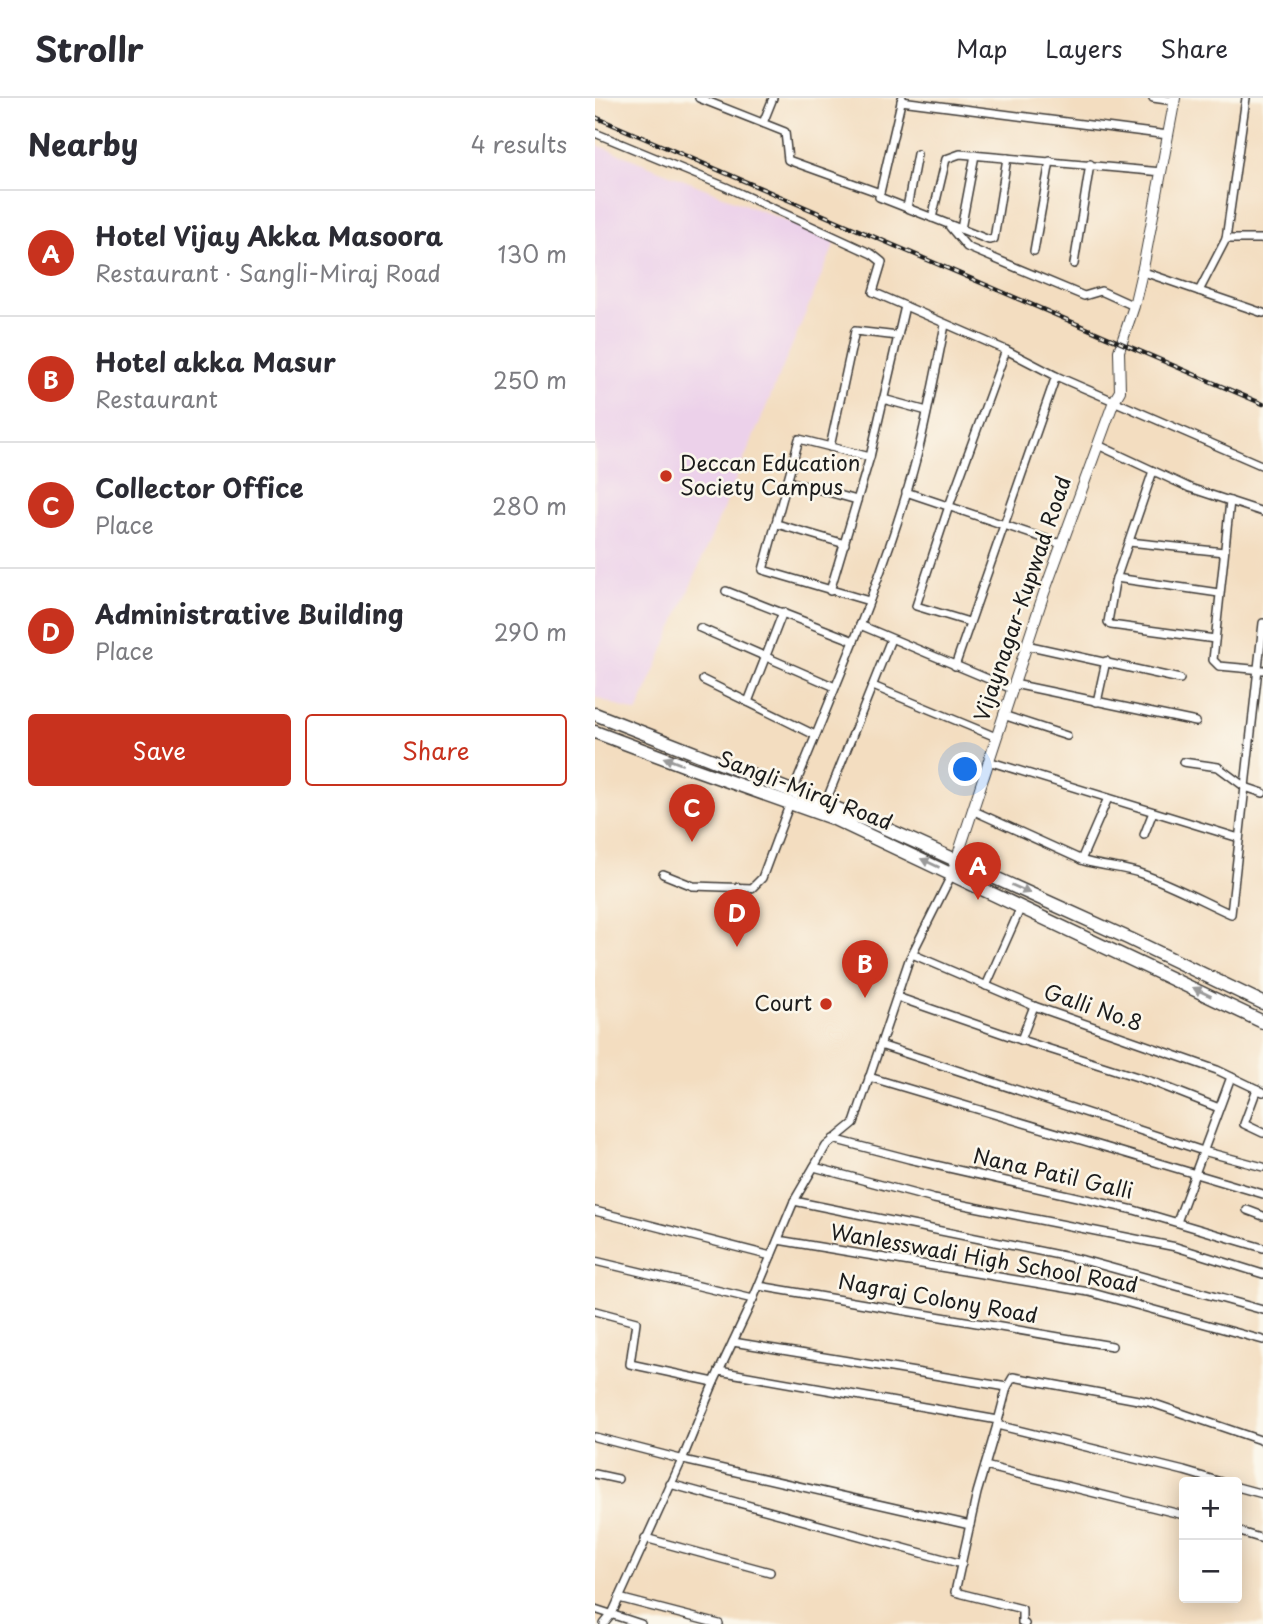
<!DOCTYPE html>
<html lang="en">
<head>
<meta charset="utf-8">
<style>
  :root { --surface:#fff; --page:#f7f7f7; --text:#2b2b33; --muted:#7c7c81; --line:#e1e1e2; --accent:#c8321e }
  body { margin:0; font-family:"Playpen Sans",sans-serif; background:var(--page); color:var(--text) }
  .controls { position:absolute; right:21px; bottom:21px; display:grid; overflow:hidden; border-radius:7px; box-shadow:0 4px 18px #0003 }
  .controls button { width:63px; height:63px; display:grid; place-items:center; padding:0; border:0; border-bottom:2px solid var(--line); background:var(--surface); color:var(--text); font:35px sans-serif }
  .you { position:absolute; left:371px; top:672px; width:24px; height:24px; margin:-18px; border:5px solid #fff; border-radius:50%; background:#1a73e8; box-shadow:0 0 0 10px #1a73e833 }
  .badge { display:grid; place-items:center; width:46px; height:46px; border-radius:50%; background:var(--accent); color:#fff; font-size:23px; font-weight:700 }
  .pin { position:absolute; translate:-50% -58px; filter:drop-shadow(0 2px 4px #0008) }
  .pin::after { content:''; position:absolute; top:37px; width:24px; height:21px; background:inherit; clip-path:polygon(0 0,100% 0,50% 100%) }
  .list { margin:0; padding:0; list-style:none }
  h2 { display:flex; justify-content:space-between; align-items:center; height:91px; margin:0; padding:0 28px; font-size:30px }
  h2 small { font-size:23px; font-weight:400; color:var(--muted) }
  .list li { display:grid; grid-template-columns:46px 1fr auto; gap:21px; align-items:center; box-sizing:border-box; height:126px; padding:0 28px; border-top:2px solid var(--line) }
  .list b { display:block; font-size:26px; white-space:nowrap }
  .list p { margin:0; font-size:23px; white-space:nowrap; color:var(--muted) }
  .list em { font-size:23px; font-style:normal; color:var(--muted) }
  .actions { display:flex; gap:14px; padding:21px 28px }
  .actions a { flex:1; padding:16px 0; border:2px solid var(--accent); border-radius:7px; text-align:center; font-size:24px; color:var(--accent) }
  .actions .main { background:var(--accent); color:#fff }
  .map { position:relative; flex:none; width:668px; height:1526px; overflow:hidden }
  header { display:flex; align-items:center; gap:42px; box-sizing:border-box; height:98px; padding:0 35px; background:var(--surface); border-bottom:2px solid var(--line) }
  header strong { font-size:33px }
  nav { display:flex; gap:38px; margin-inline-start:auto; font-size:24px }
  main { display:flex }
  aside { flex:1; background:var(--surface) }
  .map>svg:first-child { display:block }
  .built { fill:#ecd1ea }
  .lines { fill:none; stroke-linecap:round; stroke-linejoin:round }
  .minor-casing { stroke:#3c3935; stroke-width:10 }
  .tertiary-casing { stroke:#3c3935; stroke-width:12 }
  .trunk-casing { stroke:#3c3935; stroke-width:15 }
  .minor { stroke:#fff; stroke-width:7 }
  .tertiary { stroke:#fff; stroke-width:10 }
  .trunk { stroke:#fff; stroke-width:12 }
  .rail-casing { stroke:#1c1c1c; stroke-width:4.5 }
  .rail { stroke:#fbf7ec; stroke-width:2; stroke-dasharray:5; stroke-linecap:butt }
  .oneway { fill:#999 }
  .poi-dot { fill:#c8321e; stroke:#fbf7ec; stroke-width:2.5 }
  .labels { text-anchor:middle; stroke-width:5; stroke-linejoin:round; paint-order:stroke }
  .poi-label { font-size:21px; fill:#1c1c1c; stroke:#fbf7ec; text-anchor:start }
  .street-label { font-size:21px; fill:#1c1c1c; stroke:#fbf7ec }
</style>
</head>
<body>
<header>
<strong>Strollr</strong>
<nav><a>Map</a><a>Layers</a><a>Share</a></nav>
</header>
<main>
<aside>
<h2>Nearby<small>4 results</small></h2>
<ul class="list">
<li><span class="badge">A</span><div><b>Hotel Vijay Akka Masoora</b><p>Restaurant · Sangli-Miraj Road</p></div><em>130 m</em></li>
<li><span class="badge">B</span><div><b>Hotel akka Masur</b><p>Restaurant</p></div><em>250 m</em></li>
<li><span class="badge">C</span><div><b>Collector Office</b><p>Place</p></div><em>280 m</em></li>
<li><span class="badge">D</span><div><b>Administrative Building</b><p>Place</p></div><em>290 m</em></li>
</ul>
<div class="actions"><a class="main">Save</a><a>Share</a></div>
</aside>
<div class="map">
<svg width="668" height="1526" viewBox="0 0 668 1526">
  <rect width="100%" height="100%" fill="#fbf7ec"/>
  <filter id="ink" filterUnits="userSpaceOnUse"><feTurbulence type="fractalNoise" baseFrequency=".0143" numOctaves="2"/><feDisplacementMap in="SourceGraphic" scale="14" xChannelSelector="R" yChannelSelector="G"/><feConvolveMatrix kernelMatrix="1 2 1 2 8 2 1 2 1" color-interpolation-filters="sRGB"/></filter>
  <filter id="wash" filterUnits="userSpaceOnUse"><feTurbulence type="fractalNoise" baseFrequency=".00686" numOctaves="4" result="noise"/><feDisplacementMap in="SourceGraphic" scale="28" xChannelSelector="R" yChannelSelector="G"/><feGaussianBlur stdDeviation="1.57" result="paint"/><feColorMatrix in="noise" values="0 0 0 0 0 0 0 0 0 0 0 0 0 0 0 0 0 1.4 0 .05"/><feComposite in="paint" operator="in"/></filter>
  <g filter="url(#wash)">
    <rect width="100%" height="100%" fill="#f3ddc0"/>
    <!-- built -->
    <path class="built" d="M0,46L241,143L42,615L0,599Z"/>
  </g>
  <g filter="url(#ink)">
    <g class="lines">
      <!-- minor casing -->
      <g class="minor-casing">
        <g id="minor">
          <path d="M104,0L190,34L193,62L285,95"/>
          <path d="M307,0L284,99L394,142L399,141L412,60"/>
          <path d="M558,0L579,3"/>
          <path d="M306,3L573,37"/>
          <path d="M168,25L178,0"/>
          <path d="M0,35L131,89L277,156L287,164L278,194L411,252L461,278L666,367"/>
          <path d="M312,110L322,56"/>
          <path d="M337,120L351,61L365,56L567,74"/>
          <path d="M355,129L372,149L489,198L506,193L539,208"/>
          <path d="M366,131L380,57"/>
          <path d="M631,141H668"/>
          <path d="M439,153L455,63"/>
          <path d="M479,166L495,66"/>
          <path d="M546,173L604,193L631,141L651,0"/>
          <path d="M604,193L668,215"/>
          <path d="M288,301L332,313"/>
          <path d="M503,347L595,390L668,414"/>
          <path d="M235,349L260,233L303,238"/>
          <path d="M558,373L520,484L513,524L516,527L620,541"/>
          <path d="M193,383L262,402"/>
          <path d="M311,394L466,446"/>
          <path d="M635,403L618,562L624,568L668,572"/>
          <path d="M182,426L250,446"/>
          <path d="M534,444L629,454"/>
          <path d="M521,480L624,495"/>
          <path d="M131,493L259,543"/>
          <path d="M235,493L275,359"/>
          <path d="M274,503L168,472L204,341L275,359L310,208"/>
          <path d="M374,524L321,508L354,408L411,252"/>
          <path d="M265,527L417,591"/>
          <path d="M105,530L240,589"/>
          <path d="M431,547L585,581"/>
          <path d="M360,568L461,278"/>
          <path d="M108,582L220,637"/>
          <path d="M419,586L601,624"/>
          <path d="M278,588L401,639"/>
          <path d="M153,604L188,514"/>
          <path d="M502,604L511,563"/>
          <path d="M408,617L472,638"/>
          <path d="M393,663L644,740"/>
          <path d="M588,664L623,669L650,689L668,695"/>
          <path d="M198,693C242,584 292,472 322,358C333,315 341,271 350,227"/>
          <path d="M230,706L296,541"/>
          <path d="M377,712L489,763C509,769 528,769 547,776C578,787 607,803 636,816L668,525"/>
          <path d="M549,737L558,714"/>
          <path d="M486,762L513,700"/>
          <path d="M68,776L98,788L157,790L167,780L195,705"/>
          <path d="M317,856L439,908L622,972L668,994"/>
          <path d="M391,888L426,809"/>
          <path d="M302,899L426,942L439,908"/>
          <path d="M426,942L558,984L624,1010"/>
          <path d="M285,947L608,1053L668,1069"/>
          <path d="M274,979L668,1096"/>
          <path d="M662,991L649,1026L668,1035"/>
          <path d="M238,1041L314,1061L539,1112L668,1150"/>
          <path d="M219,1069L339,1101L581,1149L668,1176"/>
          <path d="M199,1103L488,1162L668,1212"/>
          <path d="M652,1112L668,1118"/>
          <path d="M0,1113L176,1158"/>
          <path d="M582,1124L636,979"/>
          <path d="M183,1142L494,1194L668,1242"/>
          <path d="M0,1163L158,1201"/>
          <path d="M164,1188L517,1248"/>
          <path d="M0,1213L41,1224L35,1266L119,1284"/>
          <path d="M138,1244L412,1289"/>
          <path d="M124,1273L403,1322"/>
          <path d="M402,1327L382,1395L360,1494L427,1511V1525L430,1526"/>
          <path d="M0,1339L93,1363L375,1427"/>
          <path d="M390,1368L589,1417"/>
          <path d="M0,1376L23,1381"/>
          <path d="M626,1384L589,1373L402,1327L412,1289L418,1279L554,1304L668,1343"/>
          <path d="M75,1386L367,1466"/>
          <path d="M642,1389L668,1396"/>
          <path d="M642,1433L668,1441"/>
          <path d="M50,1440L175,1474"/>
          <path d="M24,1500L124,1526"/>
          <path d="M0,1511L46,1526"/>
          <path d="M9,1526L17,1516L87,1362L119,1284L158,1201L199,1103L231,1048L259,1025L314,862L357,776"/>
        </g>
      </g>
      <!-- tertiary casing -->
      <g class="tertiary-casing">
        <path id="tertiary" d="M357,775L449,495L519,303L525,293L524,253L539,208L549,165L580,0"/>
      </g>
      <!-- trunk casing -->
      <g class="trunk-casing">
        <g id="trunk">
          <path d="M0,616L281,726L535,841L668,905"/>
          <path d="M0,634L96,670L237,720L668,924"/>
        </g>
      </g>
      <!-- minor -->
      <use href="#minor" class="minor"/>
      <!-- tertiary -->
      <use href="#tertiary" class="tertiary"/>
      <!-- trunk -->
      <use href="#trunk" class="trunk"/>
      <!-- rail casing -->
      <g class="rail-casing">
        <path id="rail" d="M0,19L668,306"/>
      </g>
      <!-- rail -->
      <use href="#rail" class="rail"/>
    </g>
    <!-- one-way arrows -->
    <defs><path id="oneway-solid" d="M-6-.8H1V-3.2L6.5 0L1 3.2V.8H-6Z" transform="scale(1.75)"/></defs>
    <g class="oneway">
      <use href="#oneway-solid" transform="translate(78 663) rotate(-159)"/>
      <use href="#oneway-solid" transform="translate(335 765) rotate(-155)"/>
      <use href="#oneway-solid" transform="translate(426 791) rotate(24)"/>
      <use href="#oneway-solid" transform="translate(607 894) rotate(-154)"/>
    </g>
  </g>
  <!-- markers -->
  <g class="poi-dot">
    <circle cx="71" cy="378" r="7"/>
    <circle cx="231" cy="906" r="7"/>
  </g>
  <g class="labels">
    <!-- poi labels -->
    <g class="poi-label">
      <text x="85" y="373">Deccan Education<tspan x="85" dy="24">Society Campus</tspan></text>
      <text x="217" y="913" text-anchor="end">Court</text>
    </g>
    <!-- street labels -->
    <g class="street-label">
      <text transform="translate(428 501) rotate(-71)" y="7">Vijaynagar-Kupwad Road</text>
      <text transform="translate(210 693) rotate(21)" y="7">Sangli-Miraj Road</text>
      <text transform="translate(498 910) rotate(19)" y="7">Galli No.8</text>
      <text transform="translate(458 1076) rotate(13)" y="7">Nana Patil Galli</text>
      <text transform="translate(389 1161) rotate(10)" y="7">Wanlesswadi High School Road</text>
      <text transform="translate(343 1201) rotate(10)" y="7">Nagraj Colony Road</text>
    </g>
  </g>
</svg>
<div class="controls">
<button>+</button>
<button>−</button>
</div>
<div class="you"></div>
<div class="pin badge" style="left:383px;top:802px">A</div>
<div class="pin badge" style="left:270px;top:900px">B</div>
<div class="pin badge" style="left:97px;top:744px">C</div>
<div class="pin badge" style="left:142px;top:849px">D</div>
</div>
</main>
</body>
</html>
